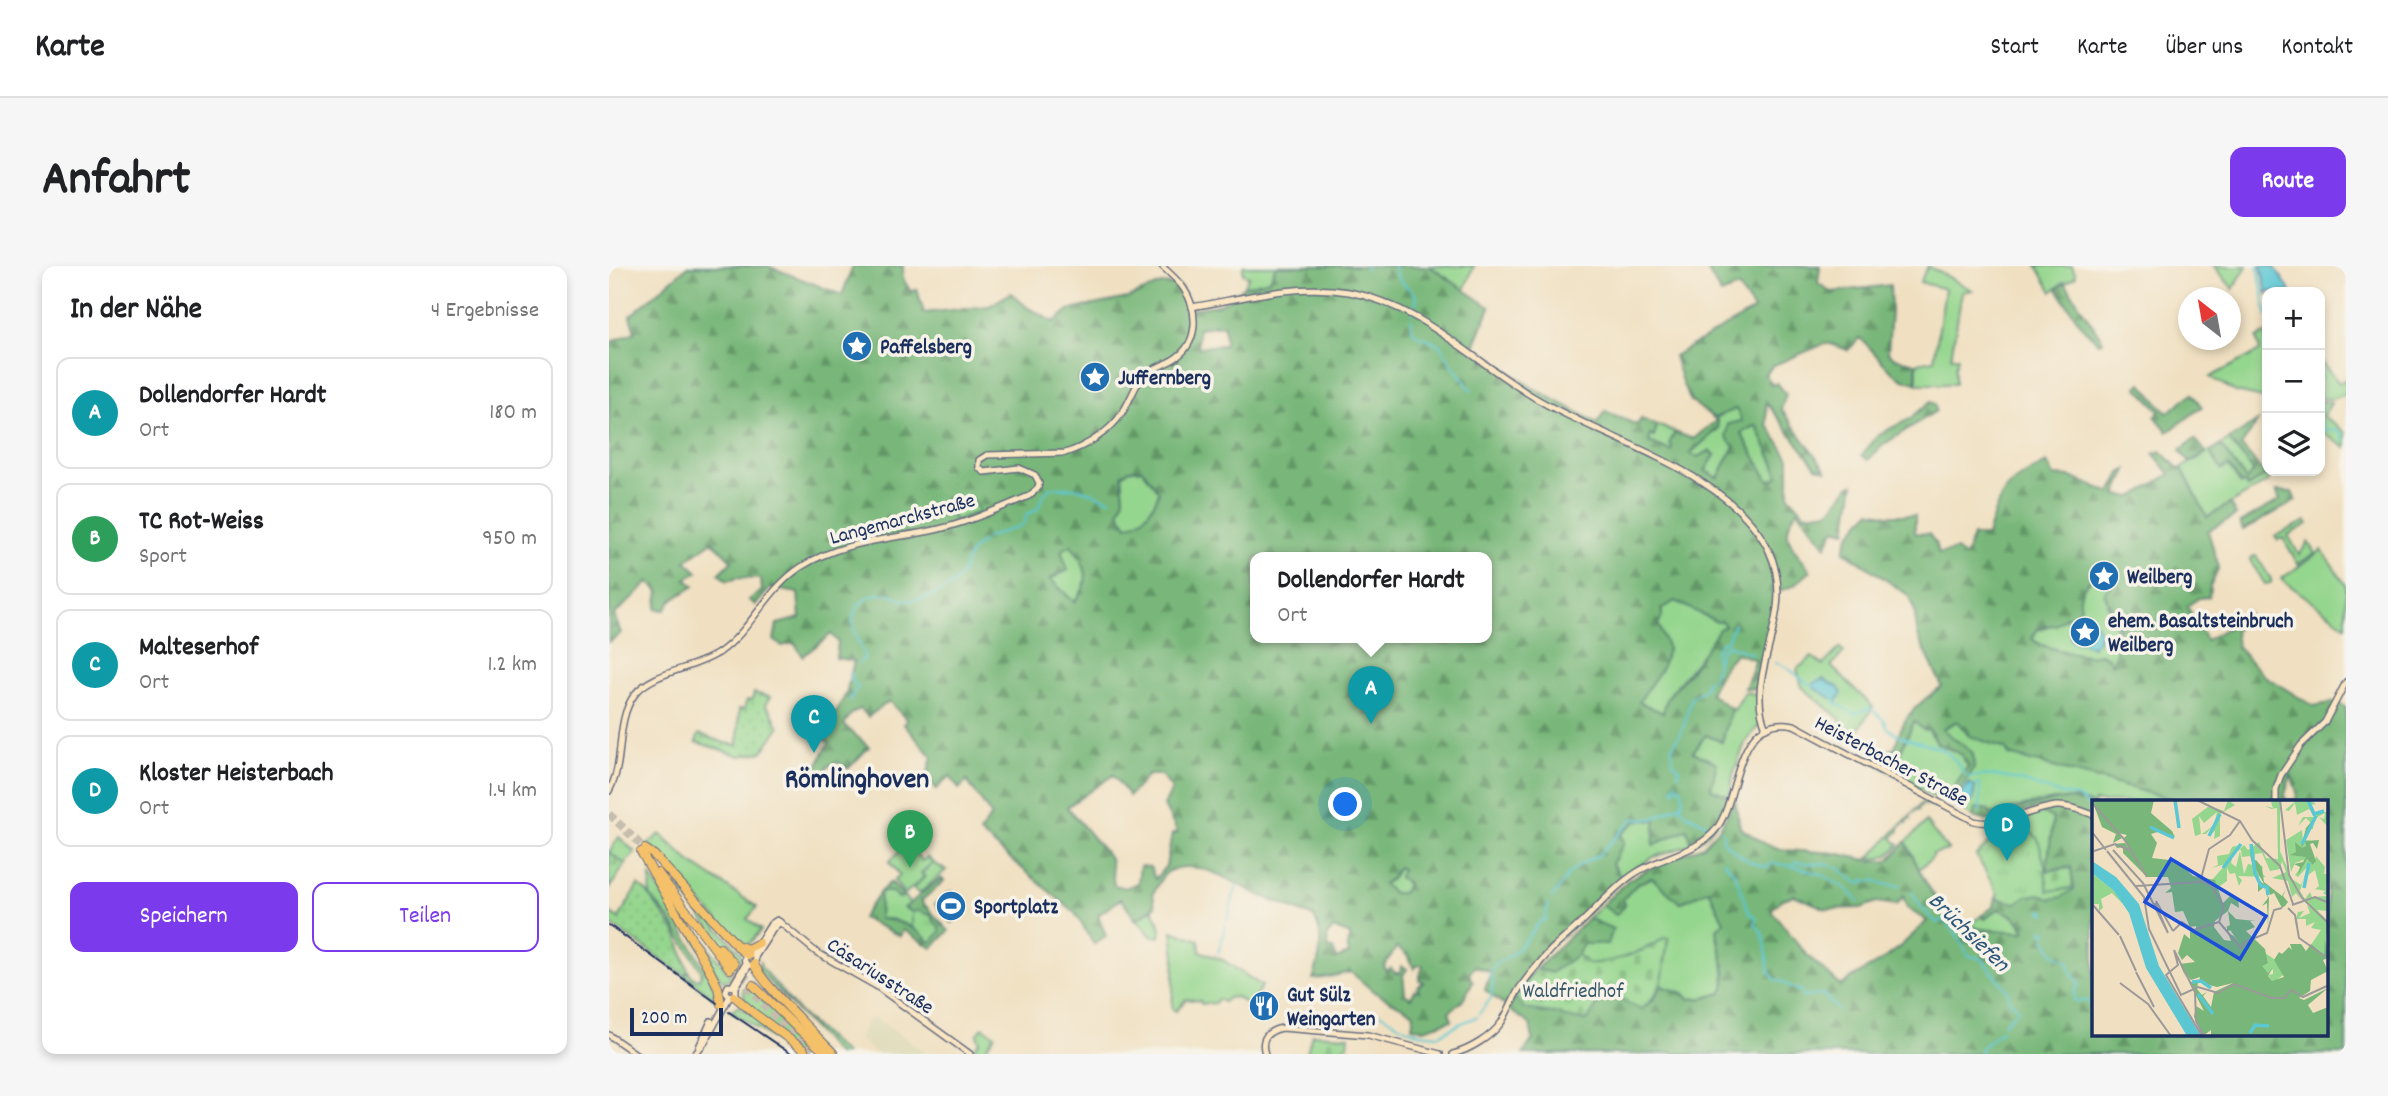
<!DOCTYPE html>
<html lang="de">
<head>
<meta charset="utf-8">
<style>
  :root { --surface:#fff; --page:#f6f6f6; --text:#202124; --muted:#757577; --line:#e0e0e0; --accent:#7c3aed }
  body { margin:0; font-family:Dekko,sans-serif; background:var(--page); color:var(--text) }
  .controls { position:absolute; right:21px; top:21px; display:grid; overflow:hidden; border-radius:14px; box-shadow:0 4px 10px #0003 }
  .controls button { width:63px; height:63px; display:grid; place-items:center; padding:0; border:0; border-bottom:2px solid var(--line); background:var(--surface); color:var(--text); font:35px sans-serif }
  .compass { position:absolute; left:1569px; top:21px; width:63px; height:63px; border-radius:50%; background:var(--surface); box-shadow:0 4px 10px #0003; rotate:329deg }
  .scale { position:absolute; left:21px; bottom:18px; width:93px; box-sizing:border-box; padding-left:7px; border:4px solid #1b2f5e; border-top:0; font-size:19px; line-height:24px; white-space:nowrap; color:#1b2f5e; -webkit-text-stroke:5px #f7f3e8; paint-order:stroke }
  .you { position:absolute; left:737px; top:539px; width:24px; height:24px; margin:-18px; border:5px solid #fff; border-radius:50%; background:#1a73e8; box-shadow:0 0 0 10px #1a73e833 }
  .badge { display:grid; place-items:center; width:46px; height:46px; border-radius:50%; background:var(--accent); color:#fff; font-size:23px; font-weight:700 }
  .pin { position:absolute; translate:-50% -58px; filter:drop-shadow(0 2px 4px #0008) }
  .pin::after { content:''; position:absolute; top:37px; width:24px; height:21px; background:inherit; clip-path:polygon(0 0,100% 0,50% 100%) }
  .popup { position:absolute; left:641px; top:286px; width:242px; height:91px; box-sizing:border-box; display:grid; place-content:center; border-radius:14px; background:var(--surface); filter:drop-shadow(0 2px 5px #0005); font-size:23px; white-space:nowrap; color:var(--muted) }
  .popup b { font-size:26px; color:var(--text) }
  .popup::after { content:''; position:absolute; left:50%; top:100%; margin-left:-14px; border:14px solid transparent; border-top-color:var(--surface) }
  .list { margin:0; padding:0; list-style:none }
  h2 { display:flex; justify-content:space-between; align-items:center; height:91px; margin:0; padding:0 28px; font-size:30px }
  h2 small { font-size:23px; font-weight:400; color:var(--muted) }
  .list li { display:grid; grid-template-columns:46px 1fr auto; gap:21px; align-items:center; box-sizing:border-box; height:112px; margin:0 14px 14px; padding:0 14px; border:2px solid var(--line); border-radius:14px }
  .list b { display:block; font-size:26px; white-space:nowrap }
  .list p { margin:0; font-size:23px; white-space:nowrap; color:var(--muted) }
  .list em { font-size:23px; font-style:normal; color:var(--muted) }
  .actions { display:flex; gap:14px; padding:21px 28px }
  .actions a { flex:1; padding:16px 0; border:2px solid var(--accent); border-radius:14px; text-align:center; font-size:24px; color:var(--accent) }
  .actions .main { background:var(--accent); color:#fff }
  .icon { flex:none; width:38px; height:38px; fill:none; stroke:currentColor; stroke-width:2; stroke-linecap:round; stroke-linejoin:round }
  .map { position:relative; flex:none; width:1737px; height:788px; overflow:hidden; border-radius:14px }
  header { display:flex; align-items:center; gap:42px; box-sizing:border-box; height:98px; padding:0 35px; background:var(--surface); border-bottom:2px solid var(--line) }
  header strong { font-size:33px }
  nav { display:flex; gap:38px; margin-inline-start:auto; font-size:24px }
  .intro { display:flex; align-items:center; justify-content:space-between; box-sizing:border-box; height:168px; padding:0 42px }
  h1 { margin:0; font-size:49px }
  .button { padding:18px 32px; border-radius:14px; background:var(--accent); color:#fff; font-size:24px; font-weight:700 }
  main { display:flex; gap:42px; padding:0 42px }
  aside { flex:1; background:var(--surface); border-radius:14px; box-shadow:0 4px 10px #0003 }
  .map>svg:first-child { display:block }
  .built { fill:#e0dcbb }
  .grass { fill:#95d68e; stroke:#588276; stroke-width:2; fill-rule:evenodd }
  .forest { fill:url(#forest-firs); stroke:#4a736c; stroke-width:2; fill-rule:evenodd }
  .cemetery { fill:url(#cemetery-stones); stroke:#588276; stroke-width:2 }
  .park { fill:url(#park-tufts); stroke:#588276; stroke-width:2; fill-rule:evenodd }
  .garden { fill:url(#garden-dots); stroke:#588276; stroke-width:2 }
  .water { fill:#5bc7d3; stroke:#3b7b98; stroke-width:2 }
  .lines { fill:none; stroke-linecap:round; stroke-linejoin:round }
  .stream { stroke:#5bc7d3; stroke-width:2 }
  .canal { stroke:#5bc7d3; stroke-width:3.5 }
  .highway-tunnel { stroke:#c5bdad; stroke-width:8; stroke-dasharray:8 4; stroke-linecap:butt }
  .secondary-casing { stroke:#666d81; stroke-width:8 }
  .highway-casing { stroke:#666d81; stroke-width:10 }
  .secondary { stroke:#fbe6c3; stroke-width:5 }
  .highway { stroke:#f4c16a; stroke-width:8 }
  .tram { stroke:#1b2f5e; stroke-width:2 }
  .labels { text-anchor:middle; stroke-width:7; stroke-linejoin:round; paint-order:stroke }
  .poi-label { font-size:21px; font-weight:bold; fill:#1b2f5e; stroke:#f7f3e8; text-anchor:start }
  .street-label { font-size:21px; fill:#1b2f5e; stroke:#f7f3e8 }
  .park-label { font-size:21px; fill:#3a596a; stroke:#f7f3e8 }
  .water-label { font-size:23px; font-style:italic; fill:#2b557b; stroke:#f7f3e8 }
  .district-label { font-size:28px; font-weight:bold; fill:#1b2f5e; stroke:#f7f3e8 }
  .inset-river { fill:none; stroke:#5bc7d3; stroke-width:3.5 }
  .inset-road { fill:none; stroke:#9b9999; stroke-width:2 }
  .view { fill:#1d4ed8; fill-opacity:0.15; stroke:#1d4ed8; stroke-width:3.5 }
  .inset-edge { fill:none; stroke:#1b2f5e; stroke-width:3.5 }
</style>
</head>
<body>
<header>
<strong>Karte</strong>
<nav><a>Start</a><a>Karte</a><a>Über uns</a><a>Kontakt</a></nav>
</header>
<div class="intro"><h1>Anfahrt</h1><a class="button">Route</a></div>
<main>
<aside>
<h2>In der Nähe<small>4 Ergebnisse</small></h2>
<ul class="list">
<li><span class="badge" style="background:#0f9aa8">A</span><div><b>Dollendorfer Hardt</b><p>Ort</p></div><em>180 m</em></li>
<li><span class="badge" style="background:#2e9e5b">B</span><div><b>TC Rot-Weiss</b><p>Sport</p></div><em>950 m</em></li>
<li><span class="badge" style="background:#0f9aa8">C</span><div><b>Malteserhof</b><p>Ort</p></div><em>1.2 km</em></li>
<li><span class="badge" style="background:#0f9aa8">D</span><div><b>Kloster Heisterbach</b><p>Ort</p></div><em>1.4 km</em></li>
</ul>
<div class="actions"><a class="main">Speichern</a><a>Teilen</a></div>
</aside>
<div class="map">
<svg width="1737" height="788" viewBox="0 0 1737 788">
  <defs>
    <pattern id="forest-firs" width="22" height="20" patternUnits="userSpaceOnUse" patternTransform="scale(1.75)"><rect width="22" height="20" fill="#78b779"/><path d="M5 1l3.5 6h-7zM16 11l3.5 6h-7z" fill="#629566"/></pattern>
    <pattern id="cemetery-stones" width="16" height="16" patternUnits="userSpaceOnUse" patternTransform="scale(1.75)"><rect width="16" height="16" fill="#95d68e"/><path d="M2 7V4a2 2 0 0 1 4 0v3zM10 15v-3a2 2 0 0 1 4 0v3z" fill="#80b87d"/></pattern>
    <pattern id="park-tufts" width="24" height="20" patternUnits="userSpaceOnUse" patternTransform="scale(1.75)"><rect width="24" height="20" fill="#95d68e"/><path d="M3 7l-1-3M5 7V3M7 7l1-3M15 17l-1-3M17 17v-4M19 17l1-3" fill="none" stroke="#80b87d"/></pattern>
    <pattern id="garden-dots" width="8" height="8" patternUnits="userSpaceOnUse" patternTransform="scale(1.75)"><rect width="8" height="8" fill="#95d68e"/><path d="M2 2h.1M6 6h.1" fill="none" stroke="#80b87d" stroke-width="1.8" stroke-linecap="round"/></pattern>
  </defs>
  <rect width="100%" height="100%" fill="#f7f3e8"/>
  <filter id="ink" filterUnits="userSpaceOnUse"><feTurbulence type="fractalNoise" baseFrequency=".0143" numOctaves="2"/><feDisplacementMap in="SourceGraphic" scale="14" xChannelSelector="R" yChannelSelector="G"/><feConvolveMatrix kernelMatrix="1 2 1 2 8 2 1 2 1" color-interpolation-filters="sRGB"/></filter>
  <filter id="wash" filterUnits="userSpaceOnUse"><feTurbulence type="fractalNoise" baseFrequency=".00686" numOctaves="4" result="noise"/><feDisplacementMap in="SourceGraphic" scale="28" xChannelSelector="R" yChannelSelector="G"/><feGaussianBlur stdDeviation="1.57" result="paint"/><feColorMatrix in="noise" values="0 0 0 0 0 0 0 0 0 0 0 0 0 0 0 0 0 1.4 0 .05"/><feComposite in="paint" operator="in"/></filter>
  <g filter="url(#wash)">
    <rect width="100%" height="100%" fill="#f0e0c1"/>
    <!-- built -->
    <path class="built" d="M263,753H268L316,786L314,788H269L249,773L258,756Z"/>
    <!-- grass -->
    <g class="grass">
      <path d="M634,0H667L661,14L634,21L640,10L634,8Z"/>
      <path d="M820,0H865L855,24Z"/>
      <path d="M1319,0L1363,24L1353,26L1342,91H1349L1346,102V118H1308V97L1325,94L1336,23L1311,16Z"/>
      <path d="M1428,0H1463L1467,10L1458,16H1454L1443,26Z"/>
      <path d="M1605,0H1638L1624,23Z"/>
      <path d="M1658,67V133L1627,126L1601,111L1651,85L1648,72Z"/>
      <path d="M1711,95L1730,117L1737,113V128L1722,133L1711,132Z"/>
      <path d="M1711,135L1722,137L1714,150L1737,167V182L1711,165Z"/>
      <path d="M1127,142L1134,155L1125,181L1109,212L1096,205L1106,189L1089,191L1080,188L1109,163L1108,155L1105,152Z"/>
      <path d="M1048,159L1066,166L1061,177L1064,180L1062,185L1040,176L1041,169L1045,170Z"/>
      <path d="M1147,159L1166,199L1169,211L1160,215L1131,166Z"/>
      <path d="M1620,174L1645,207L1637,215L1612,180L1613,204L1619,200L1632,218L1636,217L1638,221L1657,209L1660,215L1598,251L1573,202Z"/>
      <path d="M533,203L550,226C544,243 536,256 518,260L510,246L515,233L513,209L519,204Z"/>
      <path d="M365,235L370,246L345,256L342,242L348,236Z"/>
      <path d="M1697,255L1699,258L1679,269L1690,289L1699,276L1706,287L1689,298L1674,272L1669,274L1666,270Z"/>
      <path d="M462,279C477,299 485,314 465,336L441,313L459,304L452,285Z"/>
      <path d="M1713,284L1737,319V360L1672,313Z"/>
      <path d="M1647,290L1662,313V317L1656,318L1641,294L1642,291Z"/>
      <path d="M1495,308L1505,312L1498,339L1506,351L1507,379L1513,393L1510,410L1502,409L1505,403L1499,391C1491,388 1485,391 1477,389C1459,386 1438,384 1423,373L1428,364L1455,354L1470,336C1469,323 1482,311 1495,308ZM1477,352L1483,353L1491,371L1487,377L1473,376L1461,372V366Z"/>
      <path d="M1066,334L1108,356L1113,355L1116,360L1058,432L1055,448L1029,436L1052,403L1049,358L1053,343Z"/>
      <path d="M1231,382L1235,386L1222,400L1264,441L1248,466L1243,468L1233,463L1231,453L1193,421L1188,403L1203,391L1214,399ZM1214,413L1222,418L1228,435L1205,421Z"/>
      <path d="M1136,426L1150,429L1151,458L1136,477L1124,509L1120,530L1102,523L1084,486L1097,469L1113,476L1122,443L1125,444Z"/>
      <path d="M1305,454L1320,464L1329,478L1352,488L1360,500L1337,534L1324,531L1259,493L1272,488L1279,498L1289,491Z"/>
      <path d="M1348,455L1360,470L1397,483L1400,489L1573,536H1485V539C1479,539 1475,535 1470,534C1441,529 1394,548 1364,551L1343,537L1365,502L1333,463Z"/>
      <path d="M1316,534L1327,539L1325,542L1316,535L1317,539L1314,538L1309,542L1310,545L1308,543L1301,550L1302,553L1300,552L1298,557L1296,556L1289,563L1290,565L1283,572L1290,579C1281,589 1273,595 1260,592Z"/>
      <path d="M1432,546L1444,552L1438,604C1430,587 1435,570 1413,564L1421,562L1418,551H1412Z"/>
      <path d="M1048,551L1045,579L1078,562L1083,578L1042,592L1013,613L1003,598L1015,577L1011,569L1026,555Z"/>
      <path d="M1317,556L1339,584L1324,588V591L1310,603L1297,576Z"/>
      <path d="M51,568L81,596L148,641L138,653L152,664L140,678L132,679L38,579Z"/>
      <path d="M10,571L26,586L16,598L0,586Z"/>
      <path d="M302,582L313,595L318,591L324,596L312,607L315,611L296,628L285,614L291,609L280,596L292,584L296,588Z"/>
      <path d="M789,601L793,603L798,619L794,627H784L773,619L782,613Z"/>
      <path d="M42,610L101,712L106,725V733L75,709L79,705L84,712L90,713L93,706L61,653L41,630Z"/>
      <path d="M1043,612L1100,624L1115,656L1108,672L1114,692L1116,721L1113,727L1095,732L1080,733L1074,727L1052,720L1059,672L1009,695L980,698L968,689L974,678L988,677L979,652L993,639L1013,633L1029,617Z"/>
      <path d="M64,613L132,687L131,697L128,694L126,696Z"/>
      <path d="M342,625L358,643L343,657L326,638Z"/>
      <path d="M58,626L123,712L114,715L102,700Z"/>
      <path d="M271,626H283L290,631L295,630L301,638L296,642L303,646V661L282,653H270Z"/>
      <path d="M544,643L552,662L551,671L542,670L528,653Z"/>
      <path d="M1389,643C1402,648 1411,652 1416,666L1370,663L1361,658L1372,650L1376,653Z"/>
      <path d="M563,665L590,674L591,685L614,694L653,720L640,740L628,731L619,732L614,736L609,733L606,737L592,738V735L577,733L567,745L563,743L566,691Z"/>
      <path d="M151,696L152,701L190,746L236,788H228L218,777L148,703Z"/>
      <path d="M140,721L212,788H187L122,745L130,740L139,746L134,725Z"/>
      <path d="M374,761L386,769L378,780L379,784L376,788L362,786L371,775L368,769Z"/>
    </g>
    <!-- forest -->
    <g class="forest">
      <path d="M79,0H159L233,29L244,0H294V13L302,26L308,23L315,47L380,40L402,27L419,42L445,56L460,44L519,32L552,18L571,20L582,43L608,39L621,33L634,21L661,14L667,0H820L881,41L865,80L922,121L988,157L996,145L1028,159L1032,153L1048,159L1045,171L1041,169L1040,176L1062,185L1063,180L1060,178L1066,166L1084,173L1108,154L1109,162L1081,188L1089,191L1100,185L1106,189L1096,205L1109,212L1125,181L1117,171L1119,158L1133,155L1127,143L1105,152L1082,135L1074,119L1065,90L1145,44L1129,21L1112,28L1099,5L1108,0H1211L1209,17L1223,26L1281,19L1282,45L1279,86L1286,92L1307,97V117C1280,112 1270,89 1251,72L1239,84L1222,78H1215L1165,99L1156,108L1163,119L1168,117L1177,128L1172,143L1217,204L1207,201L1157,136L1158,158L1180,192V230L1197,248L1221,245L1241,219L1245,218L1237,265L1226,262L1217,280L1189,244C1167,269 1185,283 1202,305L1184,320L1167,326L1148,423L1136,422L1147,394L1127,387L1116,399L1101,427L1122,443L1113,476L1097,469L1084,486L1108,497L1102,523L1120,530C1112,549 1104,570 1083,578L1078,563L1044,579L1047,552L1043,555C1028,551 1022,559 1012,569L1015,577L1003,598L1013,613L952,672L939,678L928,690V695L898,741L876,724L882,706L866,700L860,708L864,716L853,735L840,746L843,754L815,763L803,761L805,747L765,726L742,706L715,712L704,713C711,693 716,671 705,651C683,642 660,634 640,624C620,613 592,597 568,602C554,605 550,616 544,628L546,640L527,654L512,633L489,649L497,670L485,678L466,647L371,567L382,549L358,515L350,523L341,510L327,523L318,510L323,491L295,458L298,454L280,435L259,451L252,443C243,445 240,450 235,459L260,481L239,503L229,496L218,501V507L214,508L209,504L202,510L196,505L202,499L209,498L220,476L206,469L215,444L227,447L237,428L245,395L227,392L229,376L222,368L194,390L185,377L173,380L165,374L168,358L191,352L189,327L161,322L147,339L140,334L153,325L152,313L129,312L118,315L110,308L123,295L103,275L77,295L89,306L77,313L85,320L63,334L56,344L47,343L50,325L40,316L5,349L12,367L0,376V77L26,66L21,50ZM615,59L616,79L589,81V62ZM1147,159L1166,199L1169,211L1160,215L1132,167ZM533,203L550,226C544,242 536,255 518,260L510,246L515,233L513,209L520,204ZM365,235L369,246L345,255L342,242L349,236ZM462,279C477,299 485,314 465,336L441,313L459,304L452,285ZM646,292H878V372H646ZM1066,335L1108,356L1113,355L1116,360L1110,363L1082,404L1058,432L1054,447L1030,436L1052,403L1059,383L1049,358L1053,351V343ZM504,509L520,530L539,509H552L563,523L555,540L569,567L563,568L557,600L546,613L541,601L531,600L529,617L516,622L505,619L501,592L458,541ZM789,601L793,603L790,611L798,619L794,627H784L774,618L782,613ZM724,662L741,669L738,678L740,688L727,693L724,683L719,682L718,670ZM788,681L800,691L805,703L809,699H814L810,714L815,716L808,721L810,725L806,724L802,732L796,728L794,709L798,703L792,700L791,707H786L782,702L777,705L775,700Z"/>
      <path d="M1454,18H1457L1494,75L1490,77L1474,62L1448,23Z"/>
      <path d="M1532,117L1558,147L1583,128L1593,141L1559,166L1546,150L1551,145L1528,121Z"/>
      <path d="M1321,136L1326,138L1327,145L1274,179L1259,194L1253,189L1269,169L1302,152Z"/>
      <path d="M1650,154L1632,180L1657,209L1638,221L1636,217L1632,218L1620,200L1612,204L1601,186L1612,180L1637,214L1645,206L1620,174Z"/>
      <path d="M1586,173L1597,186L1580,196L1571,184Z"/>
      <path d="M1552,185L1570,203L1573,202L1598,251L1621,238L1627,249L1599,265L1610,301L1601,320L1600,331L1590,332L1578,340L1597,374L1623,359L1637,345L1639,348L1626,365L1628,381L1654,409L1704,440L1727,436L1737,442V788H1065L1063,786L1049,788H914L924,773L921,758L900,744L906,731L934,747L952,748L953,750L978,755L996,727L1033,743L1045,733L1052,720L1074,727L1080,733L1095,732L1113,727C1122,708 1109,684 1108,663L1115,656L1100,624L1071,637L1043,612L1029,617L1014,633L1016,640L1007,649L993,639L1019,614L1049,598L1094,580L1111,562L1126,533L1131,562C1144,569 1154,579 1169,583C1187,586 1206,585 1225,587C1243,590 1261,597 1279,595L1297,576C1313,610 1330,655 1372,663C1386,665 1401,665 1416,666C1413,652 1402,648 1389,643L1376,653L1372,650L1385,640L1387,632L1407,637L1417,630L1431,628L1438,604L1444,552L1432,546L1430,542L1377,555L1364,551L1366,542L1380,544L1381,549L1450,533L1470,534L1485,539V769H1718V536H1604L1599,533L1595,536H1573L1400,489L1397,483L1360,470L1348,455L1333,463L1364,487L1365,502L1343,537L1337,534L1359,500L1352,488L1329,478L1320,464L1313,463L1305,455L1289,491L1278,498L1272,488L1286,482C1293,449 1307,440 1333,420L1309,370L1305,343L1299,329L1235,285L1240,269L1261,245L1279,249H1306V267L1320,268L1327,278L1330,288L1347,284L1356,291L1364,270H1378C1391,225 1395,218 1438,197L1445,210L1462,211L1502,227L1512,207L1518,204L1507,229L1524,231L1561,208L1545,188ZM1495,308L1505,312L1506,315L1495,326C1498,336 1504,344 1507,353C1511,367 1509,385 1503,398L1499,391L1492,388L1479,390L1451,385L1430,378L1423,373L1428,364L1435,360L1447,359L1458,350H1466L1472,341C1467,325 1480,311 1495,308ZM1682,509L1688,526V532L1682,535L1675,532ZM1185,629L1217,643L1252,642L1267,636L1288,639L1294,630L1298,642L1318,655C1304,669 1291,682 1275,693C1261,702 1246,709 1232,720L1198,689L1162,644L1172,634Z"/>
      <path d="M1667,225L1683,226L1687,235L1634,264L1631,257L1671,234Z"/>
      <path d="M332,612L335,615L312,635L340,665L323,682L294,664L291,670L253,652L271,626L282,616L295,630L290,632L283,626H271L270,653C291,653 306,663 322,675L331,666L309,645L303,646L295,642Z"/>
      <path d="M979,652L1004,663L999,678H974L968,689L942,707L927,703Z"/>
    </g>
    <!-- cemetery -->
    <g class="cemetery">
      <path d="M0,586L16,598L0,623Z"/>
      <path d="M1462,602L1465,622L1439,625L1436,605Z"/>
      <path d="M1055,672H1059C1054,702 1059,721 1033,743L996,727L978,755L952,750V748L916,743L906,731L927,703L942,707L968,689L980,698C1008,695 1032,688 1055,672Z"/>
      <path d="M703,768L740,770L739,780H735L734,788H702L698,786Z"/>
    </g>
    <!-- park -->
    <g class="park">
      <path d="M1412,551L1407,555L1410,561L1422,566L1429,573L1437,604L1462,601L1465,623L1452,631L1441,633L1431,628L1417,630L1407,637L1387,632L1389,628L1367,589L1384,574V558ZM1462,602L1464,622L1439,625L1436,605Z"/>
      <path d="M324,597L337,604L310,628L304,622L316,611L313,607Z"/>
      <path d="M309,645L321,649L331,663V666L322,676L303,661V646Z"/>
    </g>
    <!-- garden -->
    <g class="garden">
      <path d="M145,427L161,431L156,439L162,445L170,461L153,486L131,490L87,476L90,468L116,477L129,479L130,443H135L138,434H143Z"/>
      <path d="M29,619L37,625L67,666L79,705L75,709L0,657V646L10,652Z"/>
    </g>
    <!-- water -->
    <g class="water">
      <path d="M1652,0H1665L1682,26H1658V29Z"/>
      <path d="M1477,352C1490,355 1493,367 1487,377L1483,378V381L1473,376L1466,377L1461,372L1463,362Z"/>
      <path d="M1214,413L1229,421L1233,427L1228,435L1205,422V417Z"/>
      <path d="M1361,517L1366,521L1364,533L1360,538L1354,537L1350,530Z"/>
    </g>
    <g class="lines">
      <!-- stream -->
      <g class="stream">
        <path d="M785,0C787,17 800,19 808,32L804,48"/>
        <path d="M1649,0L1658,51"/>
        <path d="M757,3V0"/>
        <path d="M803,53C798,73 821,70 831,80C835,84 837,89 840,94C847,104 855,114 863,125"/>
        <path d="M1711,155L1714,158V164H1726L1733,168L1734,173L1737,175"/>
        <path d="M435,228L441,222H470L501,234"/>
        <path d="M377,272L411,260L415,257L418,248L428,244L434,230"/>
        <path d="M1108,394L1112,384L1118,379L1143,388"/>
        <path d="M250,397L255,393V389C252,381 247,373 245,364C240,340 259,326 280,328C286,328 284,331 290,333C304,338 325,330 337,323C358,309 351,304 361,288C364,283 369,279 373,276"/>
        <path d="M1166,397C1182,399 1191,417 1206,420"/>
        <path d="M1225,432L1227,437L1245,448L1261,442L1276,455L1277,461C1305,484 1337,469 1355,508"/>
        <path d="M241,434L249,420L241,413L243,407"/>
        <path d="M1069,509L1070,501L1064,497L1063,482L1075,460L1082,432L1096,423L1097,416L1104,412L1108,397L1106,386L1111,377L1118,375L1125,358"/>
        <path d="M1359,511C1389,505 1417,517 1445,526C1453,529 1460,528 1467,531C1475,534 1478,541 1485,544"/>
        <path d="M1365,519L1371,518V545"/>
        <path d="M1071,541L1078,548L1099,559"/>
        <path d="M1112,564L1114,567V575C1128,588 1140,598 1159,601L1164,597L1183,600L1187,596C1199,598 1217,596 1228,601C1238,606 1241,615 1252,618L1254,614L1260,616L1265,614L1275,618L1291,620"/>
        <path d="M1115,595L1126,608L1140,646L1147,652L1146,658C1164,674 1152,702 1166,713C1171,717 1171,714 1176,717C1182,721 1184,723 1191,724L1195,731L1214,728L1229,744"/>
        <path d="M1184,600L1214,609L1239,624L1249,635"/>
        <path d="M1303,626L1311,640L1328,657L1333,654C1346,662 1352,676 1359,689L1372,693L1376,697L1399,725L1400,734L1410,743L1395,758"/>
        <path d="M943,632L959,609L971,599L991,588L1024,553H1043L1073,538C1075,534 1074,524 1070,520L1065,524L1064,521L1067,516"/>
        <path d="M618,654L628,619"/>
        <path d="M1436,672L1445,688L1459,695L1462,706L1470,717L1465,729L1466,735L1477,734L1485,741"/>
        <path d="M609,687L617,659"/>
        <path d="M770,747L798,763L810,767L830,769L850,758L868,751"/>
        <path d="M870,748L882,732L884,715L880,710L886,698C889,695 893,695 896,693C905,689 925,665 931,655L936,654L939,638"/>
        <path d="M1373,788L1371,783L1392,764"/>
      </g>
      <!-- canal -->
      <g class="canal">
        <path d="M1433,645L1436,647"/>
        <path d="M1434,664L1437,667"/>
      </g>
    </g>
  </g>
  <g filter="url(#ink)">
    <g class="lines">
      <!-- highway-tunnel -->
      <g class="highway-tunnel">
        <path d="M0,548L36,583"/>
        <path d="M125,698L144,719"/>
        <path d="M121,703L166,751L209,788"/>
      </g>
      <!-- secondary casing -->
      <g class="secondary-casing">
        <g id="secondary">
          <path d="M583,41C636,32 686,17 740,26C814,40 866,97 928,133C998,175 1124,207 1160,285C1190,350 1133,407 1157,462"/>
          <path d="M0,525C17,495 5,456 26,428C44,405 87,403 111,386C143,363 158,323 192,301C234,274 282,274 330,263C360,256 391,242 420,230L429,222L430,217L426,209L410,202L375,206L370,202V194L378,189L456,187C476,181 502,165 513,147C520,137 524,124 531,114C541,101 556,100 568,91C590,75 589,44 575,23C569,14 560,7 553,0"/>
          <path d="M1667,536V523L1672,509L1692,479L1716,456L1737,416"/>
          <path d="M143,688L162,658L168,654L207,686L267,720L361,788"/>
          <circle cx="141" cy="694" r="5.5"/>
          <path d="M146,691L164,663L171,656"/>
          <path d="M124,719L137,697"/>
          <path d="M127,721L119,720L117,725L118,728L122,730L127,729V721L140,699"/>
          <path d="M0,769L27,788"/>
          <path d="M90,781L102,755"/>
          <path d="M86,788L96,776L121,730"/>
          <path d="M656,788C651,773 658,765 673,762L759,769L831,788"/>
          <path d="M844,788C860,784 882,771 892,757C900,745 904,731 912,720C921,707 932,695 943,683C955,672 967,662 978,651C993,636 1008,619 1025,608C1051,590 1088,588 1108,562C1132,528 1125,447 1185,459L1365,555C1392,562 1421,543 1447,540C1460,539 1473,545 1485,549"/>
        </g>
      </g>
      <!-- highway casing -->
      <g class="highway-casing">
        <g id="highway">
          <path d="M36,583L45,589L132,684L139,689"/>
          <path d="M32,586L100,703L109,721L112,738"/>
          <path d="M49,607L121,703"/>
          <path d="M131,680L138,683L150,677"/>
          <path d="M111,682L125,698"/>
          <path d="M145,698C152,717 208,770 225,788"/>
          <path d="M144,719L185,759L218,788"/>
          <path d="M125,730L146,748L195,784"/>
        </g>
      </g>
      <!-- secondary -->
      <use href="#secondary" class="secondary"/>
      <!-- highway -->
      <use href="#highway" class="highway"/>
      <!-- tram -->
      <g class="tram">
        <path d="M0,659L108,737"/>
        <path d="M120,746L182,788"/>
      </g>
    </g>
  </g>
  <!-- icons -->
  <defs>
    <g id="sight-disc" transform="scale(1.575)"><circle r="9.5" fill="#1f6fb2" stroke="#f7f3e8"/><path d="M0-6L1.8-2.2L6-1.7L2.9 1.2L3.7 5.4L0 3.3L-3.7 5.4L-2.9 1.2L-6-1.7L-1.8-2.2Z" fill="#fff"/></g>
    <g id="stadium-disc" transform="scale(1.575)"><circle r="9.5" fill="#1f6fb2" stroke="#f7f3e8"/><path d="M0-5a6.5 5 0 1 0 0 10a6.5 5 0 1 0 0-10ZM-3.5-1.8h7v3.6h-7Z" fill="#fff"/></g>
    <g id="restaurant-disc" transform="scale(1.575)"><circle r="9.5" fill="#1f6fb2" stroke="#f7f3e8"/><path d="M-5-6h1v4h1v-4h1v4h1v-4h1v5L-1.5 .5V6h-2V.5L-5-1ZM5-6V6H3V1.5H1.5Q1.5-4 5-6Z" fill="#fff"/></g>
  </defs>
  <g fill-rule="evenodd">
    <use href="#sight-disc" x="248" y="80"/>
    <use href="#sight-disc" x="486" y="111"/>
    <use href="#sight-disc" x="1495" y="310"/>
    <use href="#sight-disc" x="1476" y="366"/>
    <use href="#stadium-disc" x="342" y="640"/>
    <use href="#restaurant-disc" x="655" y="740"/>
  </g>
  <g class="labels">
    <!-- poi labels -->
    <g class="poi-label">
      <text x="271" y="87">Paffelsberg</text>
      <text x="509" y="118">Juffernberg</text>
      <text x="1518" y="317">Weilberg</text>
      <text x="1499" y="361">ehem. Basaltsteinbruch<tspan x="1499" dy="24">Weilberg</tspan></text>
      <text x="365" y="647">Sportplatz</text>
      <text x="678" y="735">Gut Sülz<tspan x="678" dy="24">Weingarten</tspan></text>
    </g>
    <!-- street labels -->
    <g class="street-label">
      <text transform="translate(293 252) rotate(-15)" y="7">Langemarckstraße</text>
      <text transform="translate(1283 494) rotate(28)" y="7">Heisterbacher Straße</text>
      <text transform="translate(272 709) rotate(33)" y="7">Cäsariusstraße</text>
    </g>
    <!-- park labels -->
    <g class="park-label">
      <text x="964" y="731">Waldfriedhof</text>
    </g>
    <!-- water labels -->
    <g class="water-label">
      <text transform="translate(1361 665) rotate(44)" y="8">Brüchsiefen</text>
    </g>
    <!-- district labels -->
    <g class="district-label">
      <text x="248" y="521">Römlinghoven</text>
    </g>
  </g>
  <!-- overview -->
  <g transform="translate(1483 534)">
    <rect width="236" height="236" fill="#f0e0c1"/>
    <path d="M136,0L143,5L128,14V36L122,39L123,31L116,36L119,28L114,34H110L122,25L125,12L112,23L107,16L109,34L103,36L100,19L117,6L132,11ZM188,0V51L209,100L204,93L200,97L196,81L180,78L194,72L190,61L188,69L178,71L170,53L163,54L162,60L171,67L168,72L174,77L146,76L150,80L147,86L143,73L138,74L135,68V81L125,88L120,80L134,64L119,68L126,65L125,56L137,54L140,47L148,45L147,50L152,45L156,50L167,42L174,58L186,59L185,8L179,9L173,6L181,8L179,2ZM149,50L150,57L158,56L162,65L156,64L152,74L148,51L144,67L139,63L142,51ZM205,0H218L224,4L218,5L222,12H235L236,27L227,17L232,19L233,13L222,19L221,29H213L220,24L214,18L206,26L211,17H223L217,9L205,15L203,3L197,11L193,10ZM210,30L211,42L214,40L219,41H214V59L203,63L199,72L194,40ZM224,56L233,67L232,74H236L234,91L223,89L227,86L223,70L212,78L208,91L213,99L218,92L220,97L235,96L231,93L236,89L235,111L225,110L236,121L232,155L219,145L229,130L219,128L223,122L214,126V119H205L206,127L203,122L206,112L212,111L207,118L218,113L215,105L230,116L213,101L200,79L209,85L217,65L206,77L203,75L215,59L222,65ZM173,153L185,161L191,175L181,183L176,175L181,174V169L176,173L168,166L176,162Z" fill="#95d68e" fill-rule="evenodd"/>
    <path d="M0,0H62L59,13L80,31L83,37L69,31L59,34L65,43L60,58L86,61L101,76L123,80L131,103L139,95L146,98L147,108L139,103L136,111L144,119L164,121H158L163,127L154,131L173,149L176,163L170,166L176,173L181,167L176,176L180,181L192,177L182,160L187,152L190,154L197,147L200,150L198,144H209L214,151L219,144L232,155L233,138L236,158L231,160L236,171L219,180L218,191L207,198L212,200L236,188L216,205L221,213L236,207V236H119V230L111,236L102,217L104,206L112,211L97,182H107L108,177L99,180L92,172L94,178L88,164L103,162L95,155L90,160L86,153L92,134L98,139V131H104V126L98,127L91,111L83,112L80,92L73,93L79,88L76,77H55L31,53V47L25,48L22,44L33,43L39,52L32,38L35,35L26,33L30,38L21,43L24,34L10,27ZM136,111L138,125L132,128L135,127V132L138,130L146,141L142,136L136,133L139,141L132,140L122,127L123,121ZM106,182L125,187L141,183L122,192L119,207L111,196L115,192L110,195L105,189ZM224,16L220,26L214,33L211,46H209L210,48L214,46L213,41L227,40L225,49L221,43L218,44L224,61L221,65L215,59L206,75L208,67L202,64L211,62L214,57L198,55L204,52L203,42L209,47L214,28ZM158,49L161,59L165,61L170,68L172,82L190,96L194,89L191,96L196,102L193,106L190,108L182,93L178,95L174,86H171L177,98L176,127L175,103L170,106L176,98L172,87L166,92V80L172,84L159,60Z" fill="#78b779" fill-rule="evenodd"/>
    <path d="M0,73L22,91L29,99L30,103L20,93L9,99L11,108L7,111V104H0Z" fill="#95d68e"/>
    <path d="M0,61L24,77L47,104L67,166L109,236H95L54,168L37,113L22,91L0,73Z" fill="#5bc7d3"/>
    <path class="inset-river" d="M83,0L87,28M216,0L222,14L232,11M58,27L82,38M117,36L128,14M159,44L163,73L169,86L175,87L176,95M210,44L224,16M131,68L149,44M212,88L217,63M100,182L109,181L119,188M106,194L121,214M158,233L163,225L177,226"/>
    <path class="inset-road" d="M105,0L148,21L160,40L188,66L201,104M188,0L197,75L210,98L237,124M0,3L32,39L55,77M0,32L14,50M21,50L51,83L61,103M2,51L23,44L37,50M15,51L52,97L57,129L89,195L106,187L126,193L142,184L180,198H192L199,190L211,197L237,185M109,80L120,86L132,107L127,122M44,86L108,82L117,49L138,35L148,21M64,101L81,131M61,103L76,133M63,103L76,133M0,104L27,135M200,105L223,97L237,103M196,108L203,115L207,138L237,159M81,131L90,122L102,130L127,122L149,148L153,142L175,133L182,110L190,108M28,136L44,171M82,150L103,192L104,221L112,236M82,150L86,165L74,175L110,236M44,172L62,207M28,183L56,204L79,236"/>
    <path class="view" d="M79,59L174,116L148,159L53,102Z"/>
    <rect width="236" height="236" class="inset-edge"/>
  </g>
</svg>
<div class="controls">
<button>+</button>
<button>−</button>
<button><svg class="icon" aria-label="layers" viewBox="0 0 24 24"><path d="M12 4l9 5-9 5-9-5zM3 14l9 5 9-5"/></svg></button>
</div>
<svg class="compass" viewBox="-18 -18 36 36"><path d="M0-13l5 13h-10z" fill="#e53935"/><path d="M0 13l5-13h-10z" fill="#757577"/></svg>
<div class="scale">200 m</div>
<div class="you"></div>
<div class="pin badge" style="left:762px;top:458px;background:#0f9aa8">A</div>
<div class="popup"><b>Dollendorfer Hardt</b>Ort</div>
<div class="pin badge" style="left:301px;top:602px;background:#2e9e5b">B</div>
<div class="pin badge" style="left:205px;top:487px;background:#0f9aa8">C</div>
<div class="pin badge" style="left:1398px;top:595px;background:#0f9aa8">D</div>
</div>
</main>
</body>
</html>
